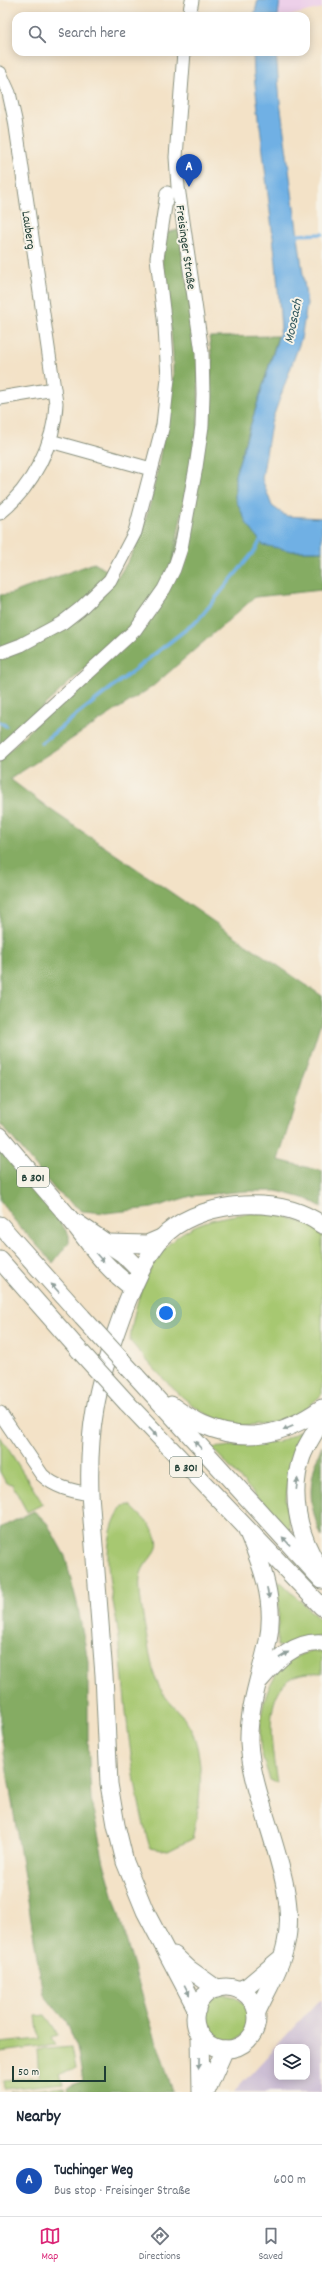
<!DOCTYPE html>
<html lang="en">
<head>
<meta charset="utf-8">
<style>
  :root { --surface:#fff; --page:#f6f6f7; --text:#1f2937; --muted:#747a83; --line:#e0e1e3; --accent:#db2777 }
  body { margin:0; font-family:Dekko,sans-serif; background:var(--page); color:var(--text) }
  .controls { position:absolute; right:12px; bottom:12px; display:grid; overflow:hidden; border-radius:8px; box-shadow:0 2px 10px #0003 }
  .controls button { width:36px; height:36px; display:grid; place-items:center; padding:0; border:0; border-bottom:1px solid var(--line); background:var(--surface); color:var(--text); font:20px sans-serif }
  .scale { position:absolute; left:12px; bottom:10px; width:94px; box-sizing:border-box; padding-left:4px; border:2px solid #1f3d34; border-top:0; font-size:11px; line-height:14px; white-space:nowrap; color:#1f3d34; -webkit-text-stroke:3px #f7f3e8; paint-order:stroke }
  .you { position:absolute; left:166px; top:1313px; width:14px; height:14px; margin:-10px; border:3px solid #fff; border-radius:50%; background:#1a73e8; box-shadow:0 0 0 6px #1a73e833 }
  .badge { display:grid; place-items:center; width:26px; height:26px; border-radius:50%; background:var(--accent); color:#fff; font-size:13px; font-weight:700 }
  .pin { position:absolute; translate:-50% -33px; filter:drop-shadow(0 1px 2px #0008) }
  .pin::after { content:''; position:absolute; top:21px; width:14px; height:12px; background:inherit; clip-path:polygon(0 0,100% 0,50% 100%) }
  .list { margin:0; padding:0; list-style:none }
  h2 { display:flex; justify-content:space-between; align-items:center; height:52px; margin:0; padding:0 16px; font-size:17px }
  h2 small { font-size:13px; font-weight:400; color:var(--muted) }
  .list li { display:grid; grid-template-columns:26px 1fr auto; gap:12px; align-items:center; box-sizing:border-box; height:72px; padding:0 16px; border-top:1px solid var(--line) }
  .list b { display:block; font-size:15px; white-space:nowrap }
  .list p { margin:0; font-size:13px; white-space:nowrap; color:var(--muted) }
  .list em { font-size:13px; font-style:normal; color:var(--muted) }
  .icon { flex:none; width:22px; height:22px; fill:none; stroke:currentColor; stroke-width:2; stroke-linecap:round; stroke-linejoin:round }
  .map { position:relative; flex:none; width:322px; height:2092px; overflow:hidden }
  .search { position:absolute; background:var(--surface); box-shadow:0 2px 10px #0003; left:12px; right:12px; top:12px; height:44px; display:flex; align-items:center; gap:10px; box-sizing:border-box; padding:0 14px; border-radius:12px; color:var(--muted); font-size:15px }
  .sheet { height:124px; background:var(--surface) }
  nav { display:flex; justify-content:space-around; align-items:center; box-sizing:border-box; height:56px; border-top:1px solid var(--line); background:var(--surface); font-size:11px; color:var(--muted) }
  nav a { display:grid; justify-items:center; gap:2px }
  nav .on { color:var(--accent) }
  .map>svg:first-child { display:block }
  .built { fill:#edd0e9 }
  .industrial { fill:#ccbed4; fill-rule:evenodd }
  .green { fill:#a7c871; stroke:#638252 }
  .forest { fill:#85ac63; stroke:#52744c }
  .water { fill:#70b0e4; stroke:#48768c }
  .lines { fill:none; stroke-linecap:round; stroke-linejoin:round }
  .stream { stroke:#70b0e4; stroke-width:3.5 }
  .minor-casing { stroke:#89907e; stroke-width:15 }
  .major-casing { stroke:#89907e; stroke-width:19 }
  .minor { stroke:#fff; stroke-width:13 }
  .major { stroke:#fff; stroke-width:17 }
  .major-bridge-casing { stroke:#89907e; stroke-width:19; stroke-linecap:butt }
  .major-bridge { stroke:#fff; stroke-width:17 }
  .oneway { fill:#8f9e9a }
  .labels { text-anchor:middle; stroke-width:4; stroke-linejoin:round; paint-order:stroke }
  .shield { fill:#f7f3e8; stroke:#60746a; stroke-width:1 }
  .shield-label { font-size:12px; font-weight:bold; fill:#1f3d34 }
  .street-label { font-size:13px; fill:#1f3d34; stroke:#f7f3e8 }
  .water-label { font-size:14px; font-style:italic; fill:#335a60; stroke:#f7f3e8 }
</style>
</head>
<body>
<div class="map">
<svg width="322" height="2092" viewBox="0 0 322 2092">
  <rect width="100%" height="100%" fill="#f7f3e8"/>
  <filter id="ink" filterUnits="userSpaceOnUse"><feTurbulence type="fractalNoise" baseFrequency=".025" numOctaves="2"/><feDisplacementMap in="SourceGraphic" scale="8" xChannelSelector="R" yChannelSelector="G"/><feConvolveMatrix kernelMatrix="1 2 1 2 8 2 1 2 1" color-interpolation-filters="sRGB"/></filter>
  <filter id="wash" filterUnits="userSpaceOnUse"><feTurbulence type="fractalNoise" baseFrequency=".012" numOctaves="4" result="noise"/><feDisplacementMap in="SourceGraphic" scale="16" xChannelSelector="R" yChannelSelector="G"/><feGaussianBlur stdDeviation="0.9" result="paint"/><feColorMatrix in="noise" values="0 0 0 0 0 0 0 0 0 0 0 0 0 0 0 0 0 1.4 0 .05"/><feComposite in="paint" operator="in"/></filter>
  <g filter="url(#wash)">
    <rect width="100%" height="100%" fill="#f3e2c7"/>
    <!-- built -->
    <path class="built" d="M280,0H322V8L288,16H278Z"/>
    <!-- industrial -->
    <path class="industrial" d="M322,2000V2092H234L317,2002ZM277,2047H307V2077H277Z"/>
    <!-- green -->
    <g class="green">
      <path d="M251,1213H275L322,1229V1394C310,1408 289,1418 272,1422C261,1424 247,1426 236,1425C193,1418 157,1372 130,1341C134,1301 150,1249 189,1229C208,1218 229,1216 251,1213Z"/>
      <path d="M300,1431L291,1458L286,1500L291,1534L212,1448L281,1441Z"/>
      <path d="M0,1436L43,1504L27,1512L12,1484L6,1483L0,1472Z"/>
      <path d="M130,1505C140,1516 166,1535 155,1552C149,1561 142,1566 140,1578C138,1592 145,1628 148,1644C151,1661 153,1678 163,1693C171,1706 187,1717 192,1731C206,1765 200,1805 192,1839L168,1851L150,1848C130,1780 126,1708 119,1638C116,1611 107,1582 108,1554C109,1536 112,1520 123,1506Z"/>
      <path d="M279,1582L282,1583L322,1622V1636L281,1647L277,1645L279,1603L277,1588Z"/>
      <path d="M322,1648V1673C256,1667 271,1743 277,1783L270,1780C267,1770 263,1760 261,1750C257,1723 264,1685 283,1666C293,1656 309,1651 322,1648Z"/>
      <circle cx="225" cy="2019" r="24"/>
      <path d="M45,2015L58,2035L52,2037L56,2045L0,2052V2043L39,2039L36,2016Z"/>
      <path d="M71,2047L75,2069L60,2074L63,2083L4,2089L3,2080L39,2077L37,2050Z"/>
      <path d="M64,2087L66,2092H10Z"/>
    </g>
    <!-- forest -->
    <g class="forest">
      <path d="M178,230L199,351L198,428L171,569L143,615L0,746V595L10,594L94,563L118,577L130,558L142,532L150,504L158,468L173,376V354L170,321L162,264L165,233Z"/>
      <path d="M278,336L235,475V498L292,551H322V590L255,597L152,687L10,779L51,810L322,996V1018L278,1160L322,1171V1207L307,1199L277,1191H246L191,1196L152,1208L106,1213L82,1211L56,1191L0,1123V760L165,593L207,425L212,359L209,337Z"/>
      <path d="M0,1148L44,1199L69,1235V1242L53,1263L15,1221L0,1200Z"/>
      <path d="M322,1445V1537C307,1502 308,1480 322,1445Z"/>
      <path d="M34,1511L47,1523L65,1556L77,1603L88,1661V1740L91,1800L104,1863L147,2012L173,2092H68L67,2087L83,2081L77,2047L66,2021L43,1994L0,1728V1528Z"/>
    </g>
    <!-- water -->
    <g class="water">
      <path d="M258,0H280L278,16H254Z"/>
      <path d="M253,52H276L280,102L307,304L301,339L271,423L262,479L272,506L286,516L322,518V551H292L263,545L247,524L235,498V475L281,328L276,263L254,75Z"/>
    </g>
    <g class="lines">
      <!-- stream -->
      <g class="stream">
        <path d="M294,235L322,234"/>
        <path d="M0,722L6,726"/>
        <path d="M41,743L198,620L256,549L262,537"/>
      </g>
    </g>
  </g>
  <g filter="url(#ink)">
    <g class="lines">
      <!-- minor casing -->
      <g class="minor-casing">
        <g id="minor">
          <path d="M189,16L192,0"/>
          <path d="M0,73L9,93L15,120L56,403C55,444 32,487 0,513"/>
          <path d="M0,398L54,389"/>
          <path d="M50,441L151,469"/>
          <path d="M0,653L21,645L62,623L80,609L110,580L135,532L163,425L168,378L165,327L157,258L167,193"/>
          <path d="M0,754L135,630L164,589L174,569L181,548L196,467L202,426L203,394L202,352L178,187L176,157L184,52"/>
          <path d="M0,1413L42,1475C55,1487 71,1491 90,1494"/>
        </g>
      </g>
      <!-- major casing -->
      <g class="major-casing">
        <g id="major">
          <path d="M0,1136C22,1163 45,1189 67,1215C91,1244 101,1265 133,1288"/>
          <path d="M77,1223L123,1254L140,1271"/>
          <path d="M0,1225L82,1317"/>
          <path d="M108,1243L147,1244L161,1238"/>
          <path d="M0,1260L79,1350"/>
          <path d="M136,1376L322,1580"/>
          <path d="M127,1403L322,1607"/>
          <path d="M171,1405C181,1412 191,1420 203,1425C246,1444 284,1435 322,1408"/>
          <path d="M247,1530C262,1566 276,1601 268,1641C261,1674 248,1707 249,1742C252,1803 300,1884 286,1943C281,1968 267,1990 257,2012"/>
          <path d="M318,1566C298,1534 289,1493 302,1456C307,1443 316,1432 322,1418"/>
          <path d="M260,1680C277,1660 294,1641 322,1643"/>
          <path d="M174,1955L189,1969L217,1989"/>
          <circle cx="226" cy="2018" r="31"/>
          <path d="M239,1990L248,1986L279,1960"/>
          <path d="M197,2010L145,1911L125,1862L116,1825L109,1784L104,1675L90,1494C89,1465 90,1437 95,1409C102,1366 136,1259 168,1232C187,1215 219,1206 244,1205C271,1204 300,1209 322,1225"/>
          <path d="M200,2035L201,2092"/>
          <path d="M206,2092L225,2049"/>
        </g>
      </g>
      <!-- minor -->
      <use href="#minor" class="minor"/>
      <!-- major -->
      <use href="#major" class="major"/>
      <!-- major-bridge casing -->
      <g class="major-bridge-casing">
        <g id="major-bridge">
          <path d="M82,1317L136,1376"/>
          <path d="M79,1350L127,1403"/>
        </g>
      </g>
      <!-- major-bridge -->
      <use href="#major-bridge" class="major-bridge"/>
    </g>
    <!-- one-way arrows -->
    <defs><path id="oneway-solid" d="M-6-.8H1V-3.2L6.5 0L1 3.2V.8H-6Z"/></defs>
    <g class="oneway">
      <use href="#oneway-solid" transform="translate(100 1258) rotate(48)"/>
      <use href="#oneway-solid" transform="translate(55 1288) rotate(-133)"/>
      <use href="#oneway-solid" transform="translate(288 1428) rotate(157)"/>
      <use href="#oneway-solid" transform="translate(153 1432) rotate(47)"/>
      <use href="#oneway-solid" transform="translate(198 1445) rotate(-132)"/>
      <use href="#oneway-solid" transform="translate(297 1484) rotate(-83)"/>
      <use href="#oneway-solid" transform="translate(286 1541) rotate(-133)"/>
      <use href="#oneway-solid" transform="translate(268 1593) rotate(79)"/>
      <use href="#oneway-solid" transform="translate(284 1655) rotate(-33)"/>
      <use href="#oneway-solid" transform="translate(187 1990) rotate(63)"/>
      <use href="#oneway-solid" transform="translate(199 2063) rotate(91)"/>
    </g>
  </g>
  <g class="labels">
    <!-- shield labels -->
    <g class="shield">
      <rect x="17" y="1167" width="32" height="20" rx="3"/>
      <rect x="170" y="1457" width="32" height="20" rx="3"/>
    </g>
    <g class="shield-label">
      <text x="33" y="1181">B 301</text>
      <text x="186" y="1471">B 301</text>
    </g>
    <!-- street labels -->
    <g class="street-label">
      <text transform="translate(30 230) rotate(82)" y="5">Lauberg</text>
      <text transform="translate(187 247) rotate(82)" y="5">Freisinger Straße</text>
    </g>
    <!-- water labels -->
    <g class="water-label">
      <text transform="translate(292 321) rotate(-78)" y="5">Moosach</text>
    </g>
  </g>
</svg>
<div class="controls">
<button><svg class="icon" aria-label="layers" viewBox="0 0 24 24"><path d="M12 4l9 5-9 5-9-5zM3 14l9 5 9-5"/></svg></button>
</div>
<div class="scale">50 m</div>
<div class="you"></div>
<div class="pin badge" style="left:189px;top:187px;background:#1a4fb4">A</div>
<div class="search"><svg class="icon" aria-label="search" viewBox="0 0 24 24"><circle cx="10" cy="10" r="6"/><path d="M15 15l6 6"/></svg>Search here</div>
</div>
<section class="sheet">
<h2>Nearby<small></small></h2>
<ul class="list">
<li><span class="badge" style="background:#1a4fb4">A</span><div><b>Tuchinger Weg</b><p>Bus stop · Freisinger Straße</p></div><em>600 m</em></li>
</ul>
</section>
<nav>
<a class="on"><svg class="icon" aria-label="map" viewBox="0 0 24 24"><path d="M3 6l6-2 6 2 6-2v14l-6 2-6-2-6 2zM9 4v14M15 6v14"/></svg>Map</a>
<a><svg class="icon" aria-label="directions" viewBox="0 0 24 24"><path d="M12 3l9 9-9 9-9-9zM9 14v-3h6M13 9l2 2-2 2"/></svg>Directions</a>
<a><svg class="icon" aria-label="saved" viewBox="0 0 24 24"><path d="M7 4h10v16l-5-4-5 4z"/></svg>Saved</a>
</nav>
</body>
</html>
